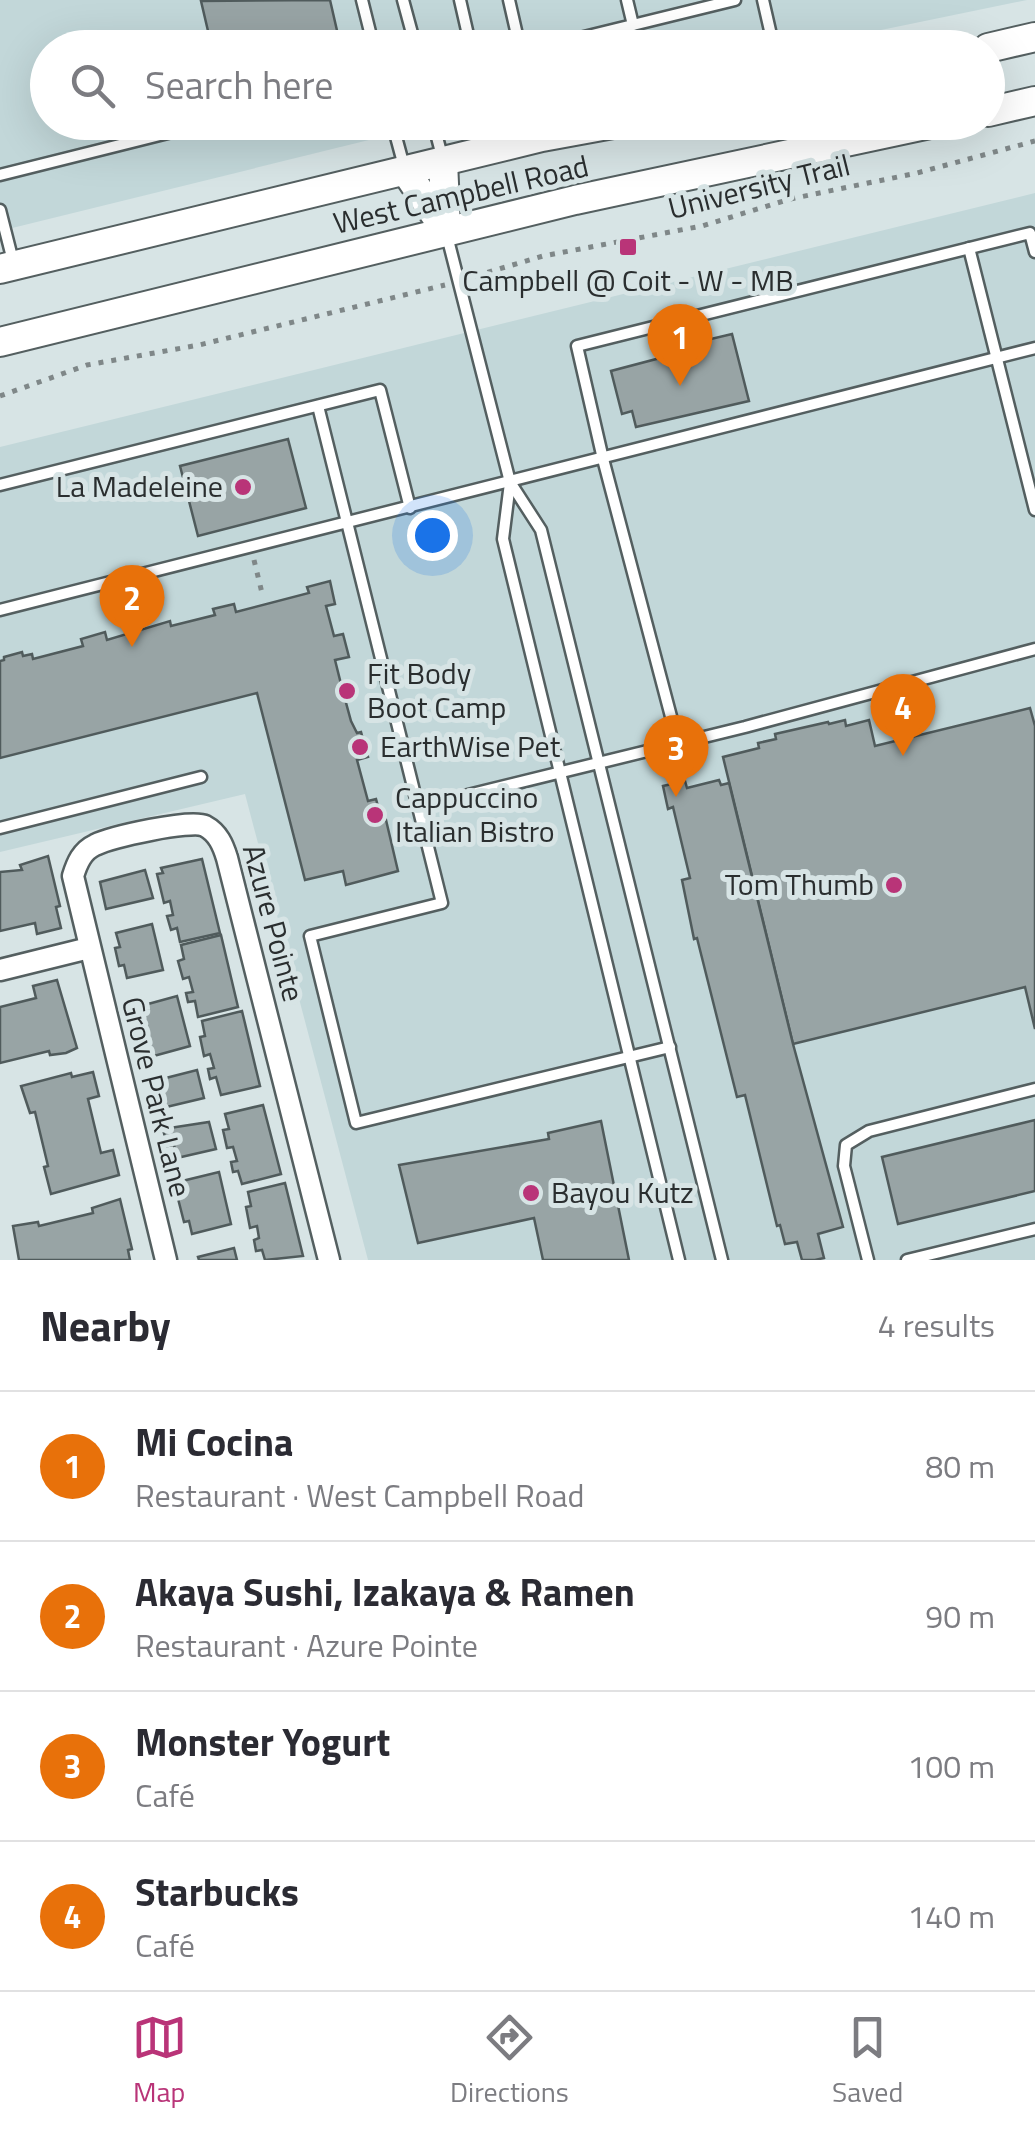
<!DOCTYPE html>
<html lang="en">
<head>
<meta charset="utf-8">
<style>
  :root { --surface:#fff; --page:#f2f2f3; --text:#2b2b33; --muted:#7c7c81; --line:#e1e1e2; --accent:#b93478 }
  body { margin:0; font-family:"Titillium Web",sans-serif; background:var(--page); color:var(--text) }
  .you { position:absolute; left:432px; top:535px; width:35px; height:35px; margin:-25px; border:8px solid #fff; border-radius:50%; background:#1a73e8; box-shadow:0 0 0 15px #1a73e833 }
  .badge { display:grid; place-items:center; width:65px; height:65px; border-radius:50%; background:var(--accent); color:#fff; font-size:32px; font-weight:700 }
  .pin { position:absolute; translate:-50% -82px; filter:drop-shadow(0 2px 5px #0008) }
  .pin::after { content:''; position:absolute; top:52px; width:35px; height:30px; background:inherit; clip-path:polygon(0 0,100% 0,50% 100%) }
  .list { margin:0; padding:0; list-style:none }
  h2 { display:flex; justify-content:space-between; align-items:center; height:130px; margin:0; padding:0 40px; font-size:42px }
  h2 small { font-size:32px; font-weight:400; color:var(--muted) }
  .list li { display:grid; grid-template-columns:65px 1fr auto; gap:30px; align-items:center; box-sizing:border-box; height:150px; padding:0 40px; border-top:2px solid var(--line) }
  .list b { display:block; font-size:38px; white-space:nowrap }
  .list p { margin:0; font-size:32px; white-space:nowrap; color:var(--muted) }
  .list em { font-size:32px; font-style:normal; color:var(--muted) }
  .icon { flex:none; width:55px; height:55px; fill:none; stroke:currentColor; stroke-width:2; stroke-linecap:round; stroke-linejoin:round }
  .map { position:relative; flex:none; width:1035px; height:1260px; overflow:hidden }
  .search { position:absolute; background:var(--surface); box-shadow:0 10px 40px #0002; left:30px; right:30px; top:30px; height:110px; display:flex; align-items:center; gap:25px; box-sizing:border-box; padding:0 35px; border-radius:55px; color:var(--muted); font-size:38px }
  .sheet { height:730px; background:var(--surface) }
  nav { display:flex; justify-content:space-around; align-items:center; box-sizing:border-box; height:140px; border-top:2px solid var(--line); background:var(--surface); font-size:28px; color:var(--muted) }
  nav a { display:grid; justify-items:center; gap:5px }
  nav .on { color:var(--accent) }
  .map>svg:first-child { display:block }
  .built { fill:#c2d7d9 }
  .building { fill:#98a4a5; stroke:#505b5c; stroke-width:2.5 }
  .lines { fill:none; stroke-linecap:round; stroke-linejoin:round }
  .service-casing { stroke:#545f60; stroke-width:15 }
  .minor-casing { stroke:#545f60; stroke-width:25 }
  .secondary-casing { stroke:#545f60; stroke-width:32 }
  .path { stroke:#7f8788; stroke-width:5; stroke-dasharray:5 8; stroke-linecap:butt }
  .service { stroke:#fff; stroke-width:10 }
  .minor { stroke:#fff; stroke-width:20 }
  .secondary { stroke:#fff; stroke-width:28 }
  .poi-dot { fill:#b93478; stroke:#d7e4e5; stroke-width:4 }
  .labels { text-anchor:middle; stroke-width:10; stroke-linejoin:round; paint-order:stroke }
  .street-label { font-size:30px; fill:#2a2e2f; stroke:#d7e4e5 }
  .poi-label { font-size:30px; fill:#2a2e2f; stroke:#d7e4e5; text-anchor:start }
</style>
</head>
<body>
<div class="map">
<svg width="1035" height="1260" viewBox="0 0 1035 1260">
  <rect width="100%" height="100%" fill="#d7e4e5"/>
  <!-- built -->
  <g class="built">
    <path d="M0,0H1027L794,48H48V122L438,123L0,231Z"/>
    <path d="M1035,193V1260H368L245,794L0,852V447Z"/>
  </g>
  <!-- building -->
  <g class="building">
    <path d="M330,0L341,48H212L201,1Z"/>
    <path d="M709,329L711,339L732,334L749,401L636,427L632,411L622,414L611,371L660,358L656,343Z"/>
    <path d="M288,439L306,508L198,536L180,466Z"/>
    <path d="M330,581L335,604L326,606L334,636L343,634L349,657L335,660L341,684L348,683L352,697L345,699L351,721L357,733L361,732L368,757L357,760L368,801L376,799L382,821L386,820L398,871L346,885L343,871L305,880L257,693L0,758V661L4,660V657L22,652L23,656L32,654L33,659L83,646L81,639L105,632L107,640L170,621L171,626L215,615L213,609L234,604L236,612L309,593L307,587Z"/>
    <path d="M1030,708L1035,726V1029L1025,987L793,1044L723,757L759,748L758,743L776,739L775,734L828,722L829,724L845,720L846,726L869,720L875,746Z"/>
    <path d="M719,780L721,785L729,783L793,1044L843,1227L818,1234L824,1258L815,1260H802L797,1242L785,1244L780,1225L777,1226L745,1095L737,1097L697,938L694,939L682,880L690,878L673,807L668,809L663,786L685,781L687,788Z"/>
    <path d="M48,856L60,906L56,907L61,928L37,934L35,923L0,931V872L22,870L20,865Z"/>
    <path d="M202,859L220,933L180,942L177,928L171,930L167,916L173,915L170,901L164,903L157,874L163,873L161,868Z"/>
    <path d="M145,870L153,898L106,909L100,882Z"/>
    <path d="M152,924L163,970L127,978L124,965L119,966L115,948L120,947L116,933Z"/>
    <path d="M221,935L238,1007L198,1017L195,1001L188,1002L186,993L193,992L189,977L183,979L178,961L184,959L181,945Z"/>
    <path d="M57,980L77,1048L66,1053L50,1055L49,1051L0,1063V1007L36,998L33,986Z"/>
    <path d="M177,996L190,1046L143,1059L137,1024L134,1025L130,1009Z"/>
    <path d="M242,1011L260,1086L221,1095L216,1077L210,1079L208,1069L214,1068L210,1054L204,1056L200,1037L205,1036L202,1021Z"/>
    <path d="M197,1070L204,1098L158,1109L155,1097L161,1095L158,1080Z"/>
    <path d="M93,1072L99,1096L88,1099L101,1153L113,1150L119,1175L51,1194L44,1167L48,1166L35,1112L30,1113L21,1086L71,1073L72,1077Z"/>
    <path d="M263,1105L281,1174L242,1184L238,1171L233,1172L231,1162L237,1161L233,1147L227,1148L223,1130L229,1129L225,1114Z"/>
    <path d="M1035,1120V1191L898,1224L882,1157Z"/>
    <path d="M601,1121L629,1260H543L534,1218L418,1243L399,1165L549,1139L548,1133Z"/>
    <path d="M209,1122L216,1149L177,1158L174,1145L167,1146L163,1129Z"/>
    <path d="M219,1172L231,1224L192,1234L189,1221L184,1222L174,1183Z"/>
    <path d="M285,1183L303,1256L265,1260L262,1250L256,1251L254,1240L259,1238L257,1226L250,1228L246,1207L251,1206L248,1192Z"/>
    <path d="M120,1199L132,1249L128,1250L130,1260H19L13,1226L38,1222L39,1226L93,1213L92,1208Z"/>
    <path d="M234,1248L237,1260H199L198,1257Z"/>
  </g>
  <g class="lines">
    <!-- service casing -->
    <g class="service-casing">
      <g id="service">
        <path d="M362,0L374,48"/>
        <path d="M403,0L416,48"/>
        <path d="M460,0L471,48"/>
        <path d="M509,0L520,48"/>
        <path d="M627,0L633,25"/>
        <path d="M763,0L774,48"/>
        <path d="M539,48L735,0"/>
        <path d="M392,122L405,170"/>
        <path d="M433,122L443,160"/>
        <path d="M0,175L212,122"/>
        <path d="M0,210L14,265"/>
        <path d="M446,232L510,482L541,530L722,1260"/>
        <path d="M969,248L1035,510"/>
        <path d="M318,406L442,903L310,936L356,1123L670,1047"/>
        <path d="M510,483L503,539L679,1260"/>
        <path d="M0,485L380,390L410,508"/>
        <path d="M0,610L1035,348"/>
        <path d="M678,743L603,459L577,346L1030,233L1035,252"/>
        <path d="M419,807L745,727L1035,649"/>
        <path d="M0,828L201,777"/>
        <path d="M868,1260L844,1166L846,1145L869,1131L1035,1089"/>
        <path d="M907,1260L1035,1229"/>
      </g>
    </g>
    <!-- minor casing -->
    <g class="minor-casing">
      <g id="minor">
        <path d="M0,970L89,948"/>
        <path d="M166,1260L73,876C77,863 82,851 95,845C111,837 191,819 205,826C218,833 223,845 227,858L329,1260"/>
      </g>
    </g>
    <!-- secondary casing -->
    <g class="secondary-casing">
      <g id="secondary">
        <path d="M988,48L1035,37"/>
        <path d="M988,112L1035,101"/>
        <path d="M443,161L446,229"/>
        <path d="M405,170L446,231"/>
        <path d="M0,269L542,137L624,122"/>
        <path d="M0,342L575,200L939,122"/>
      </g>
    </g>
    <!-- path -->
    <g class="path">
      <path d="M475,276L543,256L702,226L790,199L917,173L1035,141"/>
      <path d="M0,396L87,365L199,345L445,285"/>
      <path d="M254,560L262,593"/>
      <path d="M116,594L124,627"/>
    </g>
    <!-- service -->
    <use href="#service" class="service"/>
    <!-- minor -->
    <use href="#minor" class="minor"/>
    <!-- secondary -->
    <use href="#secondary" class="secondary"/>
  </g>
  <!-- markers -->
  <g class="poi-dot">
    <rect x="618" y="237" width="20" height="20" rx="5"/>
    <circle cx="243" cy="487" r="10"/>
    <circle cx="347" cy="691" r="10"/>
    <circle cx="360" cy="747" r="10"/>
    <circle cx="375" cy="815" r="10"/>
    <circle cx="894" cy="885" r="10"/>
    <circle cx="531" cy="1193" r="10"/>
  </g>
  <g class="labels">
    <!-- street labels -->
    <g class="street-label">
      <text transform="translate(759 187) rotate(-14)" y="10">University Trail</text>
      <text transform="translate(461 195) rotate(-13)" y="10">West Campbell Road</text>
      <text transform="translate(273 923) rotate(75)" y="10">Azure Pointe</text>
      <text transform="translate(156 1097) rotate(76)" y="10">Grove Park Lane</text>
    </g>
    <!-- poi labels -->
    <g class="poi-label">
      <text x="628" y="291" text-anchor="middle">Campbell @ Coit - W - MB</text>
      <text x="223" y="497" text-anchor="end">La Madeleine</text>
      <text x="367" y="684">Fit Body<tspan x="367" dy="34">Boot Camp</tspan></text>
      <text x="380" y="757">EarthWise Pet</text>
      <text x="395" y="808">Cappuccino<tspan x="395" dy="34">Italian Bistro</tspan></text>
      <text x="874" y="895" text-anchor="end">Tom Thumb</text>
      <text x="551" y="1203">Bayou Kutz</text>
    </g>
  </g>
</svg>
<div class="you"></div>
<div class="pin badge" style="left:680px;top:386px;background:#e8710a">1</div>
<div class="pin badge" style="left:132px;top:647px;background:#e8710a">2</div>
<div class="pin badge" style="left:676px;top:797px;background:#e8710a">3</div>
<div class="pin badge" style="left:903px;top:756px;background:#e8710a">4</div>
<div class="search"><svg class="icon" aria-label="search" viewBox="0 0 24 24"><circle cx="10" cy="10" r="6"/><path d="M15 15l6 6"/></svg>Search here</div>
</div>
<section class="sheet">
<h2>Nearby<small>4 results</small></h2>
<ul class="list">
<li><span class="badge" style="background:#e8710a">1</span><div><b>Mi Cocina</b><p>Restaurant · West Campbell Road</p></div><em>80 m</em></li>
<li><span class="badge" style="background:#e8710a">2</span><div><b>Akaya Sushi, Izakaya &amp; Ramen</b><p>Restaurant · Azure Pointe</p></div><em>90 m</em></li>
<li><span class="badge" style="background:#e8710a">3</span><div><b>Monster Yogurt</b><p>Café</p></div><em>100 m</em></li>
<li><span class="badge" style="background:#e8710a">4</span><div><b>Starbucks</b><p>Café</p></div><em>140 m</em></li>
</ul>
</section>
<nav>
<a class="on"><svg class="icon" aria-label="map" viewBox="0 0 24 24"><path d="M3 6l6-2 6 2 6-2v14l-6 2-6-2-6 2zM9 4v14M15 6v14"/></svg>Map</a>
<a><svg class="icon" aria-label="directions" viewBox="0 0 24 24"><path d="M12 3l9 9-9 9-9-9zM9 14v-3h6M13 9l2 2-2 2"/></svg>Directions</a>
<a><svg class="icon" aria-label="saved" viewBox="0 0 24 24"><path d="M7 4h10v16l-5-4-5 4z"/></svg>Saved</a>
</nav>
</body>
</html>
